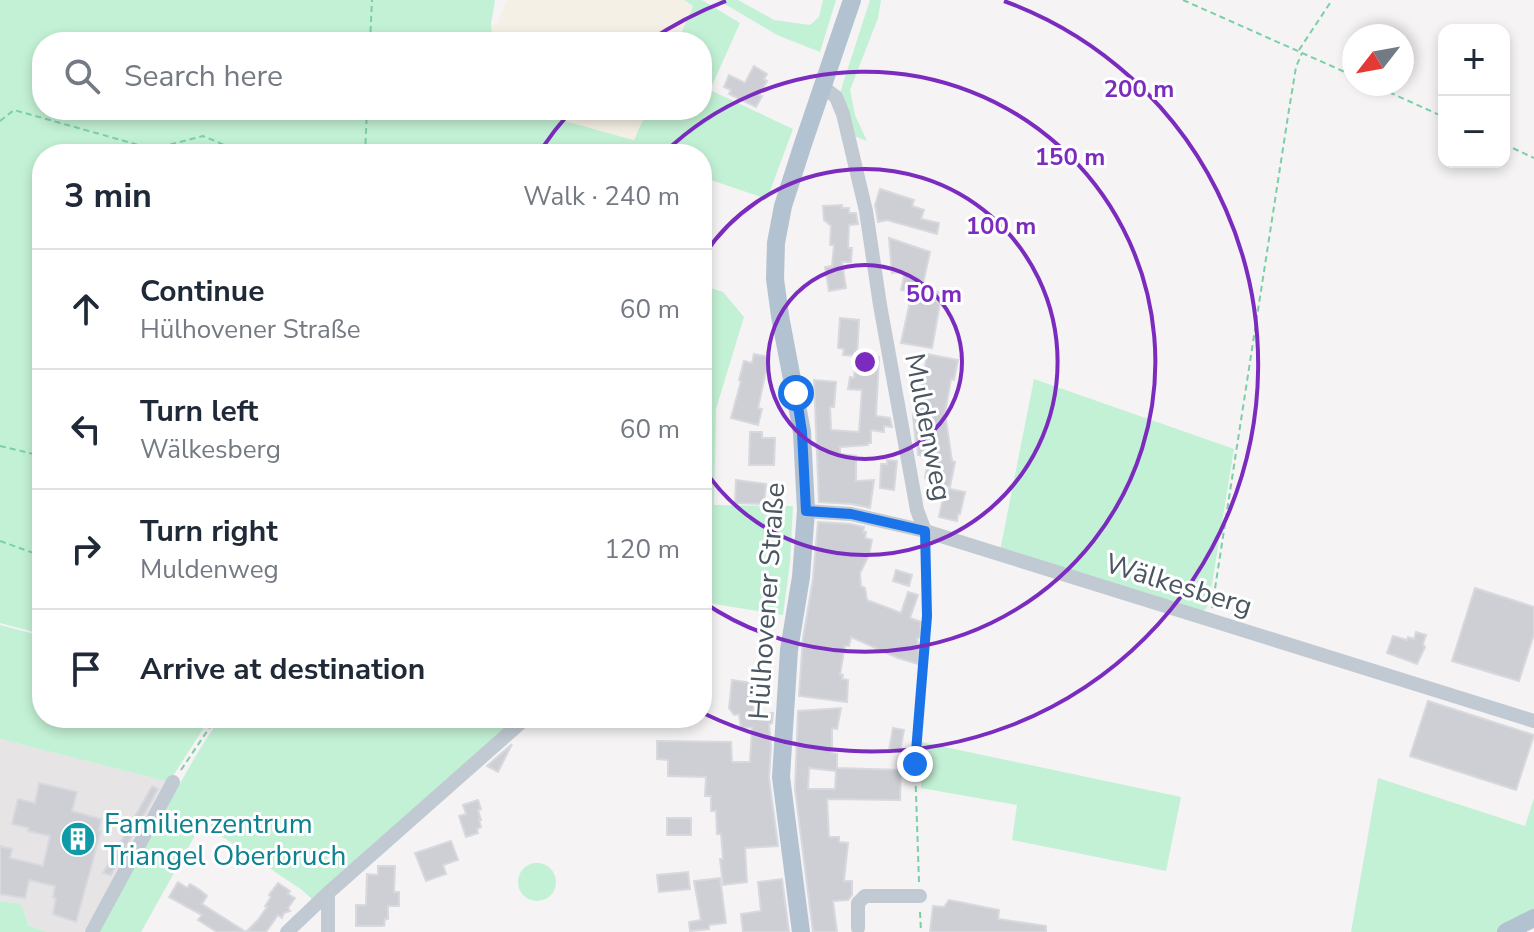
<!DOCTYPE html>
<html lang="en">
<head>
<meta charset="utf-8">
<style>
  :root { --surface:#fff; --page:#f2f2f3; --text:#1f2937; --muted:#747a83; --line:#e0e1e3 }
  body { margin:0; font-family:"Nunito Sans",sans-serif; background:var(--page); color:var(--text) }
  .controls { position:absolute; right:24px; top:24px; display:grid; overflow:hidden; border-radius:16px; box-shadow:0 4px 12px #0003 }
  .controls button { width:72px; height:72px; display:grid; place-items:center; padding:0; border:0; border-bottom:2px solid var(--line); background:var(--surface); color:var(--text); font:40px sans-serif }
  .compass { position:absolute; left:1342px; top:24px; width:72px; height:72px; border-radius:50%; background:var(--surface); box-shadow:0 4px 12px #0003; rotate:239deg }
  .stop { position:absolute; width:24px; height:24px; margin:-18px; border:6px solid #1a73e8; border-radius:50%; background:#fff }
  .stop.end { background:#1a73e8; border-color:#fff; box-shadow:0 2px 8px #0008 }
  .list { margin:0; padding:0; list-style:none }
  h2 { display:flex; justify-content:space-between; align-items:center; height:104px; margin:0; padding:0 32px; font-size:34px }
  h2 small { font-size:26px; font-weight:400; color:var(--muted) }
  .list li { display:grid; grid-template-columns:52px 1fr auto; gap:24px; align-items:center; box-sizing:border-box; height:120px; padding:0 32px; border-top:2px solid var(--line) }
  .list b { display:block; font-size:30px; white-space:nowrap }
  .list p { margin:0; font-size:26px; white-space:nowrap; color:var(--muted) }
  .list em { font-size:26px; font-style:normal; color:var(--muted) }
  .icon { flex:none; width:44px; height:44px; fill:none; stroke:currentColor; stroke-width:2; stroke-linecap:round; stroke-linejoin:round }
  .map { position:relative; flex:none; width:1534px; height:932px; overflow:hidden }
  .search { position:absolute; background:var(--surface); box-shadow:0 4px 12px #0003; left:32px; top:32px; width:680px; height:88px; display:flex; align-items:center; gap:20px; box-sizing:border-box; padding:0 28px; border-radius:32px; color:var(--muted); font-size:30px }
  .panel { position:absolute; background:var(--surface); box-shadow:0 4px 12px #0003; left:32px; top:144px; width:680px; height:584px; border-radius:32px }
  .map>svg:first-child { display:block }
  .education { fill:#e6e4e5 }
  .green { fill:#c3f1d5 }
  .sand { fill:#f5f0e5 }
  .building { fill:#cdcfd5; stroke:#d7d9de; stroke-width:2; fill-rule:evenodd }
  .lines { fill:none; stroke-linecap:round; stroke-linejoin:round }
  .path { stroke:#7ad0a6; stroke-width:2; stroke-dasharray:6 4; stroke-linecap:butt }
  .minor { stroke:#c1cad2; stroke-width:14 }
  .major { stroke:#b3c2d1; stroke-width:18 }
  .route { stroke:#1a73e8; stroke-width:10 }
  .ring { fill:none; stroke:#7b2cbf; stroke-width:4 }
  .labels { text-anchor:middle; stroke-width:6; stroke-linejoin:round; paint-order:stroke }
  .street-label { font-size:28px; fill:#4a5661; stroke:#fff }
  .culture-label { font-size:28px; fill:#0d838f; stroke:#fff; text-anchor:start }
  .centre { fill:#7b2cbf; stroke:#fff; stroke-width:4 }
  .ring-label { font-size:24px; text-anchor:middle; font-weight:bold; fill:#7b2cbf; stroke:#fff; stroke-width:6; stroke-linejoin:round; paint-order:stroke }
</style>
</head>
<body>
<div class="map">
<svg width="1534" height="932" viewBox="0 0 1534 932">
  <rect width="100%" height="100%" fill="#f5f3f3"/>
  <!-- education -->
  <path class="education" d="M0,739L169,782L84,932H49L27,925V920L21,904L0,901Z"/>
  <!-- green -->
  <g class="green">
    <path d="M0,0H495L491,24L493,42H42V110H526L634,140L647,110H702V42H677L693,6L684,0H702L740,23L710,90L793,129L767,199L702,177V154H42V634L0,623Z"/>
    <path d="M718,0H738L774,20L810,25L819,17L823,0H836L820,52L777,35Z"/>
    <path d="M870,0H881L878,18L850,90L855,115L867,141L854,136L840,93Z"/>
    <path d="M702,285L723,292L744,317L716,409L714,505L793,506L790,562L783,615L702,602V538L707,519L702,517Z"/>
    <path d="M1034,379L1234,449L1209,602L1206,609L1199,613L1000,551Z"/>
    <path d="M0,625L42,636V718H210L169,782L0,739Z"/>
    <path d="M220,718H523L313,900L302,890L202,823L141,932H95L198,752Z"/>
    <path d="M921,742L1181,797L1166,871L1012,840L1017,805L921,788Z"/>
    <path d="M1378,778L1525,826L1534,798V911L1496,932H1351Z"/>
    <circle cx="537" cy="882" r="19"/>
    <path d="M0,901L21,904L27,920V925L49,932H0Z"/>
  </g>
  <!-- sand -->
  <g class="sand">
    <path d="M507,0H684L693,6L677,42H493L491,24L498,23Z"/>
    <path d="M526,110H647L634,140Z"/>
  </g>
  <!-- building -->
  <g class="building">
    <path d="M754,66L767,74L764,79L767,81L759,95L762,96L756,107L729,94L731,90L724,87L729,75L745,83Z"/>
    <path d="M880,189L914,200L912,206L924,210L921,219L939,223L937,234L887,220L878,222L875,205Z"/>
    <path d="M842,205V208H849V213H856L858,224L849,225L848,248H852L851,262H842L846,288L829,291L825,267L832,266L834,245H830L831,226L824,220L823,206Z"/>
    <path d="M889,238L930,252L922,288L939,292L937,302L940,303L932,348L901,343L912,292L901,290L905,272L892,273Z"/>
    <path d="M840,318L859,320L857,355L879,357L876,416L890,418L892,427L884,426V432L871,430V443H868V445L840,447V454L856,456V481L874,480L870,508L852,504L819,502L814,380L836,382L834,407H830L831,430L859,432L862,390L848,389L850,377L854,378L856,356L843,355L844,349L838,348Z"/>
    <path d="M754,354L769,357L758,408L762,409L758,425L731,418L741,381L739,380L744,361L752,363Z"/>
    <path d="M927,354L958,360L954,380L951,379L945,413L952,461L955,462L950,487L928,481V479L925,478L929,457L918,455L917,443H916L913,417L915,406L918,407Z"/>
    <path d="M750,432H762V438H775L774,465H749Z"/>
    <path d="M887,460L897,461L894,490L880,488L881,464H887Z"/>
    <path d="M736,480L766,484L764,504L735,503Z"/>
    <path d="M945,488L965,492L960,514H958L957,521L939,517Z"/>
    <path d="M818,522L850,524L864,527L863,532H866L865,538L872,540L869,555L860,573L861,586L865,588L867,600L901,613L908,592L918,595L910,618L921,622L920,637L917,639L919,650L918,664L898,658L851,637L849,646H845L840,674L843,675L842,679L848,680L847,702L799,696L803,638L813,579Z"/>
    <path d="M896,570L912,575L909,586L893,581Z"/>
    <path d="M1475,588L1534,607V634L1519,681L1452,661Z"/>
    <path d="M1416,632L1426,635L1423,644L1425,647L1417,664L1387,653L1393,636L1407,640L1408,637L1414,639Z"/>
    <path d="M732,680L752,683L754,714L773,713L772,723L769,724L771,746L769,778L778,846L745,848L747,882L723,885L720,859H723L721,834H717L716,811H711V796H705L706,777L668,776V760L657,759V741L731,742L732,762H750L752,727L741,728L739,714L734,715L729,708Z"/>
    <path d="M1428,701L1534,735L1516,790L1410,756Z"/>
    <path d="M841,708L837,729L832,728V753L837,754V768L901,770L900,800L827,799L829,837H839V842L848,843L844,881H852V895L848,900L833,901L837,932H813L795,789L798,711ZM809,768L836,771L835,789H808Z"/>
    <path d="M893,728L904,730L900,752L889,750Z"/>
    <path d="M512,744L498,772L487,766L496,758Z"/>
    <path d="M39,783L77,792L72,811L101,819L99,830L101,831L76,922L53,914L56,898L53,897L55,886L29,880L25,898L0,894V846L12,849L10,858L43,866L50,836L28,831L29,828L12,824L18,799L35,803Z"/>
    <path d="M152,786L158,789L111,875L103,873Z"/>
    <path d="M478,800L481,809L478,810L481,820H479L481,827L477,829L478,833L466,837L459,816L466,814L463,805Z"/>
    <rect x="667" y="818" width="24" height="17"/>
    <path d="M451,841L458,860L443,865L446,874L426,881L415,853Z"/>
    <path d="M378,866H395L394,892H399V906H388V919H385L384,926H356V905H366L367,874L378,875Z"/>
    <path d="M688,872L690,889L659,892L657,875Z"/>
    <path d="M720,878L726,923L709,925V929L690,931L689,922L701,920L694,881Z"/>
    <path d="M782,879L789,932H743L741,914L761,911L758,882Z"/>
    <path d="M178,882L187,888L190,884L200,890L207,896L202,904L246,932H217L198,920L202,915L169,897Z"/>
    <path d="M278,883L290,891L288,894L295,898L288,908L290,911L284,913L282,918L278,915L266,932H246L258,920L267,907L265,906L271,897L269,895Z"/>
    <path d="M949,900L999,910L998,919L1046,926V932H930L933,906L944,907Z"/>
  </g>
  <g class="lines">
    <!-- path -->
    <g class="path">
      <path d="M1183,0L1354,76"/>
      <path d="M370,42L372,0"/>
      <path d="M1299,50L1332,0"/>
      <path d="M1371,84L1444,117"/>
      <path d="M0,121L14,110L153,149L203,136L246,154"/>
      <path d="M1504,144L1534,158"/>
      <path d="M365,154L367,110"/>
      <path d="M0,446L42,456"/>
      <path d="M0,541L42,556"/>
      <path d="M1212,608L1288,116L1296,67L1302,53"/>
      <path d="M181,770L216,718"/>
      <path d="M919,882L915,764L927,616L925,545"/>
      <path d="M920,912L921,932"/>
    </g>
    <!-- minor -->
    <g class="minor">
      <path d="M823,87L836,97L843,114L866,211L880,305L917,510L925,531"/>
      <path d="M806,511L851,514L925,531L1534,721"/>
      <path d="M328,893V932"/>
      <path d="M858,928V903L865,896H920"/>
      <path d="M92,932L173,782"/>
      <path d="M287,932L328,893L526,718"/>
    </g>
    <!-- major -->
    <g class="major">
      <path d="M801,932L781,777L789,650L801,577L806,511L802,432L780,316L775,279L776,243L783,206L803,144L852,0"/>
      <path d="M1506,932L1534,918"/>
    </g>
  </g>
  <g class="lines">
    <!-- route -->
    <path class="route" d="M796,393L802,432L806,511L851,514L925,531L927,616L915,764"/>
  </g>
  <!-- distance rings -->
  <g class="ring">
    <circle cx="865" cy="362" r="97"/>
    <path d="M702 258A193 193 0 1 1 702 466"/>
    <path d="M664 153A290 290 0 1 1 703 602"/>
    <path d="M540 151A387 387 0 0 1 571 111M649 41A387 387 0 0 1 726 1M1004 1A387 387 0 1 1 705 714"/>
  </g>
  <!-- icons -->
  <defs>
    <g id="building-disc" transform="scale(1.8)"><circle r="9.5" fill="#0f9aa8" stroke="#fff"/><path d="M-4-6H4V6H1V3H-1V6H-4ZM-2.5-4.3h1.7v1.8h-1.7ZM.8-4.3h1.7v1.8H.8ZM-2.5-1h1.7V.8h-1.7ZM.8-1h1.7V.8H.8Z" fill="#fff"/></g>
  </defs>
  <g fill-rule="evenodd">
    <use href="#building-disc" x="78" y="839"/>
  </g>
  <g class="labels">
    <!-- street labels -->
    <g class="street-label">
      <text transform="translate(929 427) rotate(79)" y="10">Muldenweg</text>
      <text transform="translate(1179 584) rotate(17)" y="10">Wälkesberg</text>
      <text transform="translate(766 601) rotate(-86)" y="10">Hülhovener Straße</text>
    </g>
    <!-- culture labels -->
    <g class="culture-label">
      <text x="104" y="833">Familienzentrum<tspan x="104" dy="32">Triangel Oberbruch</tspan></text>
    </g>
  </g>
  <circle cx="865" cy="362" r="12" class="centre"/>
  <g class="ring-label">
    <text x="1139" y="97">200 m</text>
    <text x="1070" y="165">150 m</text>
    <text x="1001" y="234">100 m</text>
    <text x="934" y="302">50 m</text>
  </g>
</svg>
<div class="controls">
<button>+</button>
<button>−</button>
</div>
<svg class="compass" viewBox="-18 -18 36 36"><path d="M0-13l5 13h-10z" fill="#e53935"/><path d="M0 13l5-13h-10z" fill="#747a83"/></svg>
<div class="stop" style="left:796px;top:393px"></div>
<div class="stop end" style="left:915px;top:764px"></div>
<div class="search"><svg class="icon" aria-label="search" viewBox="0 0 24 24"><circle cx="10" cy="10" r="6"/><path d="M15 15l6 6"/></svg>Search here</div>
<section class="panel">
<h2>3 min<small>Walk · 240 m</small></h2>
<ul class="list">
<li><svg class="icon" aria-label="ahead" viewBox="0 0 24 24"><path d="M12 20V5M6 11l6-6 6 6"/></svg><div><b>Continue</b><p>Hülhovener Straße</p></div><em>60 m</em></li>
<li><svg class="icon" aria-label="left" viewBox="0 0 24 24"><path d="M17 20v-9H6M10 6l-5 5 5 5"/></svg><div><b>Turn left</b><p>Wälkesberg</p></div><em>60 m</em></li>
<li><svg class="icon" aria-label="right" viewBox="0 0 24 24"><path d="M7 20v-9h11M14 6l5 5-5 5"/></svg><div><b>Turn right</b><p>Muldenweg</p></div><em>120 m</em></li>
<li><svg class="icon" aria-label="arrive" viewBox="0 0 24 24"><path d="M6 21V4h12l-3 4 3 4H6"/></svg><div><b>Arrive at destination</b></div></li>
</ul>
</section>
</div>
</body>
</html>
